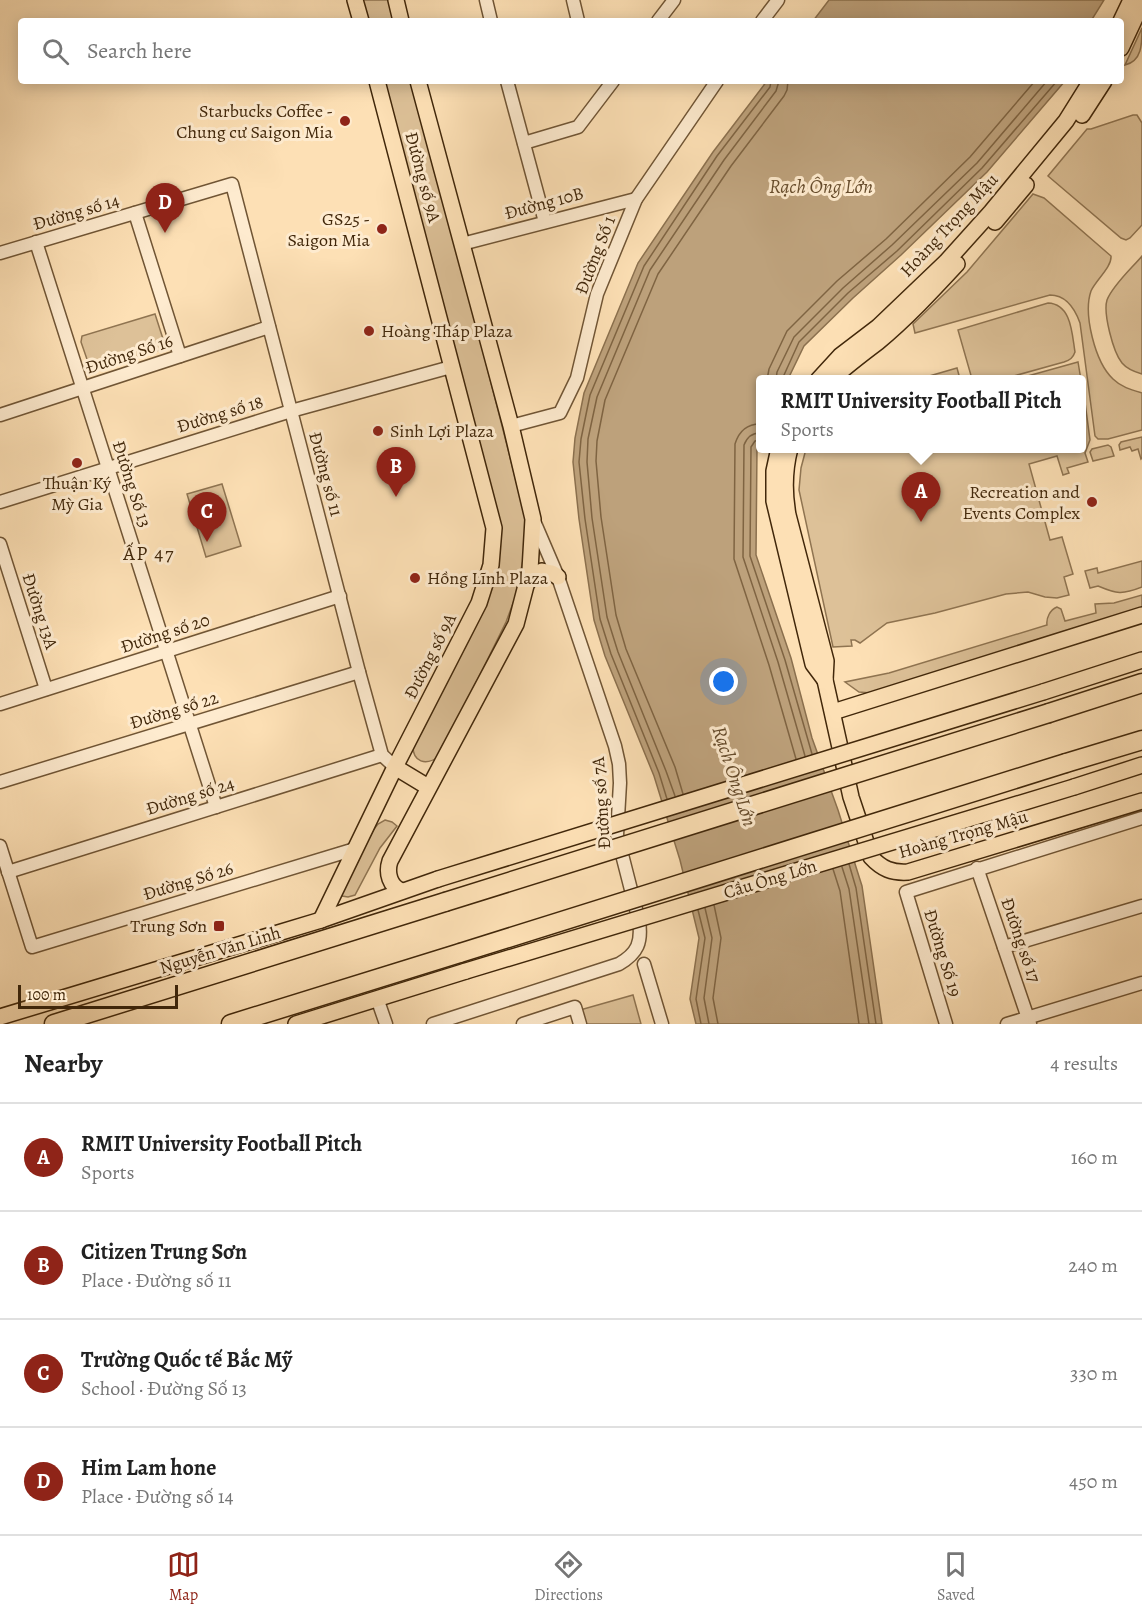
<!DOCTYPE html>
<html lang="en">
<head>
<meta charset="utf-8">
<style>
  :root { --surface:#fff; --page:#f6f6f6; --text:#222; --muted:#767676; --line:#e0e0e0; --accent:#8f2418 }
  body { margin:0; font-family:Alegreya,serif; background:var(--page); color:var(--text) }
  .scale { position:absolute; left:18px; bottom:15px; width:160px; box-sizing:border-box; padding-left:6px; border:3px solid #41270a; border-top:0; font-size:16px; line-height:21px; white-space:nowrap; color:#41270a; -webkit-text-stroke:4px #feebcf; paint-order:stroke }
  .you { position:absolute; left:724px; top:682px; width:21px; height:21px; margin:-15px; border:4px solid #fff; border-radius:50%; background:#1a73e8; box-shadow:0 0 0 9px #1a73e833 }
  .badge { display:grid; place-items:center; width:39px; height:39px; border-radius:50%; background:var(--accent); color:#fff; font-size:20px; font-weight:700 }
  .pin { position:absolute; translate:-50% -50px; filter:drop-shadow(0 2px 3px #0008) }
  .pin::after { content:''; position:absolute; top:32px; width:21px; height:18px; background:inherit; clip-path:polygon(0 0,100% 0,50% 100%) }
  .popup { position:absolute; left:756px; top:375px; width:330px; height:78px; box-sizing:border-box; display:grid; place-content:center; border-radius:6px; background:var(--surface); filter:drop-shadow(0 2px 4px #0005); font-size:20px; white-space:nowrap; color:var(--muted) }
  .popup b { font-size:22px; color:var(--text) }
  .popup::after { content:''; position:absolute; left:50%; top:100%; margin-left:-12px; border:12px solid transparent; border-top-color:var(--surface) }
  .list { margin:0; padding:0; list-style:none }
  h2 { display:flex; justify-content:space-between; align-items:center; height:78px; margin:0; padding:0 24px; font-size:26px }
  h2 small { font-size:20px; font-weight:400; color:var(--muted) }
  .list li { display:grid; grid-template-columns:39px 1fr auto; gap:18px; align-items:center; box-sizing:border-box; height:108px; padding:0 24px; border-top:2px solid var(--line) }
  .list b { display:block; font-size:22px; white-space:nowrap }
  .list p { margin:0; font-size:20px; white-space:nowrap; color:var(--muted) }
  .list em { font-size:20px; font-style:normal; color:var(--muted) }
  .icon { flex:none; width:33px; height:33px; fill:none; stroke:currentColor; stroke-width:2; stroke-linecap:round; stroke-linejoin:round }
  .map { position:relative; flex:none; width:1142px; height:1024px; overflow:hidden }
  .search { position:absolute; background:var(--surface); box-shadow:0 3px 15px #0003; left:18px; right:18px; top:18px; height:66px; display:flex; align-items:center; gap:15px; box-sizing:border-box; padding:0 21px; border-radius:6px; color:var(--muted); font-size:22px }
  .sheet { height:510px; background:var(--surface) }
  nav { display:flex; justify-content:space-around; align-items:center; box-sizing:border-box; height:84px; border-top:2px solid var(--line); background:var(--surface); font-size:16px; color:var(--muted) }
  nav a { display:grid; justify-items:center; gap:3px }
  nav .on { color:var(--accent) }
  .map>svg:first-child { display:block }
  .green { fill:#ddc198; stroke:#8f7451; stroke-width:1.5 }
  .water { fill:#bda17b; stroke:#8b704e; stroke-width:1.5 }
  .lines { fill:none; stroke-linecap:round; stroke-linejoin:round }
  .shore { stroke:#7f6442; stroke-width:1.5 }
  .minor-casing { stroke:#705535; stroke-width:15 }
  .major-casing { stroke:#41270a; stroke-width:18 }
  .highway-casing { stroke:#41270a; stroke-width:21 }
  .minor { stroke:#feebcf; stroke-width:12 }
  .major { stroke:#fde0b5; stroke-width:15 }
  .highway { stroke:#fde0b5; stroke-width:18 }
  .major-bridge-casing { stroke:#41270a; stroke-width:18; stroke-linecap:butt }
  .highway-bridge-casing { stroke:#41270a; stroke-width:21; stroke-linecap:butt }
  .major-bridge { stroke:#fde0b5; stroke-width:15 }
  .highway-bridge { stroke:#fde0b5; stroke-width:18 }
  .poi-dot { fill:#8f2418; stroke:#feebcf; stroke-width:2 }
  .labels { text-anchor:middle; stroke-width:6; stroke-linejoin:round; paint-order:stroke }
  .poi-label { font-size:18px; fill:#41270a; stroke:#feebcf; text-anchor:end }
  .street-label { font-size:18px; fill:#41270a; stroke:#feebcf }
  .water-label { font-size:20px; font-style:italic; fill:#664c2c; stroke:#feebcf }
  .neighbourhood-label { font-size:20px; letter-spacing:1.5px; fill:#41270a; stroke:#feebcf }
</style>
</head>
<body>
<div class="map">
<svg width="1142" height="1024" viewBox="0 0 1142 1024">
  <rect width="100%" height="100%" fill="#fde0b5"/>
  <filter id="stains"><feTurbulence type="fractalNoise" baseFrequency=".00333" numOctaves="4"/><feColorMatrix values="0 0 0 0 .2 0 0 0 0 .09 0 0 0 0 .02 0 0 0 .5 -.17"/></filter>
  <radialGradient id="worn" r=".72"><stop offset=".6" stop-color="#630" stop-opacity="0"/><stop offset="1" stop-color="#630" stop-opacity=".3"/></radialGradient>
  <!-- green -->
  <g class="green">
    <path d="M362,0H393L398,21H367Z"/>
    <path d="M1142,28C1142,44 1142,61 1125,65Z"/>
    <path d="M383,81H414L526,520V546L515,598L506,622L440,756C426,766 412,763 413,744L497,560Z"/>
    <path d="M1133,115H1137L1142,123V225L1130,238L1126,240L1121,238L1048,176L1087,129H1091Z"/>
    <path d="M1033,194L1044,198L1111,256C1112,267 1096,280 1091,291C1083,314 1095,362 1113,379C1121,387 1132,390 1142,393V430L1108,439H1098L1095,436L1080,323C1075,309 1066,295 1050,295L915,333L913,324L967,272Z"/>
    <path d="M1142,256V374C1135,372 1127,369 1122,363C1113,352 1103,313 1107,300C1113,285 1132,268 1142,256Z"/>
    <path d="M1048,303C1072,304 1072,335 1075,352C1073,358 1070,360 1064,362L1003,379H972L958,330Z"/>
    <path d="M155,314L164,342L160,350L92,372L84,367L89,365L81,342L82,336Z"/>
    <path d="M1078,362L1081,380L1017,379Z"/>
    <path d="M957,368L960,379L967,377L968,379H919Z"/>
    <path d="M1082,380L1090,440L1085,453L1088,462L1067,468L1069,473L1063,475L1057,456L1029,464L1050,540L1062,537L1073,574L1064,577L1069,595L1057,598L1045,597L1028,592L1006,594L935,613L887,623L860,643L855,640H851L852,646L833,647L799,490L801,468L806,449L1082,448Z"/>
    <path d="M1142,437V458L1141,459L1138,449L1132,451L1130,447L1120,450L1119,445L1121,442Z"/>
    <path d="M1108,445L1111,447L1114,456L1093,461L1090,452L1092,449Z"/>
    <path d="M222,484L241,546L206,557L187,494Z"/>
    <path d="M1142,561V587C1122,595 1117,594 1098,586L1090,588L1085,571L1097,568L1098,573Z"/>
    <path d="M1142,595V609L871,693L859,692L845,682L889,673L1047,625C1046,618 1050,610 1057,607L1061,609L1065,621L1096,613L1095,604L1114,603Z"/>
    <path d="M385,820L392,822L397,826L380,848L355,895L348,897L342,896L340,893L374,829L378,824Z"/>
    <path d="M633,995L641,1024H584L580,1010Z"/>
  </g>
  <!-- water -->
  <g class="water">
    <path d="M829,0H1104L1091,21H813Z"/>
    <path d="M767,81H1065L987,172L901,255L853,298L804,346L788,379L760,380V441L757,448L756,555L791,658L812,738L838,810L862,886L882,1024H696L690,999L699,938L680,860L654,776L605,656L594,620L579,519L573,462L575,438L584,393L638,263L713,152Z"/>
  </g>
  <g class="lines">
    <!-- shore -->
    <g class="shore">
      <path d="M767,380L769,369L787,331L837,281L886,239L970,157L1035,81"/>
      <path d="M776,380L777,372L794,337L843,288L892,245L977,163L1047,81"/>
      <path d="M783,380L784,375L799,342L848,293L897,251L982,168L1057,81"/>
      <path d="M760,424C747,424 739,431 735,444L734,559L769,665L796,759"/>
      <path d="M760,433C752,433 747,437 744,445L743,557L778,662L805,756"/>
      <path d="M760,440L755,441L751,447L750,556L785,660L812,754"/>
      <path d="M683,794L675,767L626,649L616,615L601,517L596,461L597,441L605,400L658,274L731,166L784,96L787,90L788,81"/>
      <path d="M675,796L666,771L618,652L607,617L592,518L587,462L588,439L597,397L650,270L724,160L776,91L779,81"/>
      <path d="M667,799L659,773L611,654L600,619L585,519L579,462L581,439L590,395L644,266L717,156L770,87L771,81"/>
      <path d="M849,864L856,888L876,1024"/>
      <path d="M842,867L849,889L869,1024"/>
      <path d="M833,869L840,891L859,1024"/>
      <path d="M714,905L721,938L713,998L718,1024"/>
      <path d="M705,908L712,938L704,998L709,1024"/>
      <path d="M698,910L705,938L696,999L701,1024"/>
    </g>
    <!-- minor casing -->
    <g class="minor-casing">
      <g id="minor">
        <path d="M486,0L491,21"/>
        <path d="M573,0L578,21"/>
        <path d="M658,21L674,0"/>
        <path d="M762,21L778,0"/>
        <path d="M507,81L545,222"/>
        <path d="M524,143L578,127L613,81"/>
        <path d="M135,213L180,356"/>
        <path d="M36,242L216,807"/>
        <path d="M462,244L636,199"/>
        <path d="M0,253L232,184L359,672L382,755L395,767"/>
        <path d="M0,415L269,327"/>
        <path d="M511,426L560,413L577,378L597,294L636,199L717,81"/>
        <path d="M0,502L291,411L451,367"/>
        <path d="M0,544L46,689"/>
        <path d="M0,704L340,596"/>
        <path d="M0,782L359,672"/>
        <path d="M0,846L32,947L355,849"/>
        <path d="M977,868L1030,1024"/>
        <path d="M8,872L382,755"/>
        <path d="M1004,947L1142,906"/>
        <path d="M644,964L662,1024"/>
        <path d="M377,998L386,1024"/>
        <path d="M433,1024L619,964C638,953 642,942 639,921L617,835L620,783L619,764L615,746L558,577L534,521"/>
        <path d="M523,1024L575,1007L580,1024"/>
        <path d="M946,1024L906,892L1142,818"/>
        <path d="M1007,1024L1142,983"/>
      </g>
    </g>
    <!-- major casing -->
    <g class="major-casing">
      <g id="major">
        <path d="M355,0L361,21"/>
        <path d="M396,0L401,21"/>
        <path d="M1121,21L1131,0"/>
        <path d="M1121,48L1142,3"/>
        <path d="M1082,115L1104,81"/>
        <path d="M995,222L1026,185"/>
        <path d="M818,380L840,356L878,327L946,262L991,212L1066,121L1091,81"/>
        <path d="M831,380C846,366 862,354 878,342C906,319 932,291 957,264"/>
        <path d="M779,448L774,471V501L813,664L825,680"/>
        <path d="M790,448C784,471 784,493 788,515L826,661L825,680L851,797L871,857C882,869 892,873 908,872L1142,801"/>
        <path d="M526,584L535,575L542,571L552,573L558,577"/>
        <path d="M1043,692L1142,660"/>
        <path d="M833,712L1142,615"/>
        <path d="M395,767L428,787"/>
        <path d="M1074,787L1142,765"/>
        <path d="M402,891C390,887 386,873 390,861L516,624L530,570L533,519L511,426L418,81"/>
        <path d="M321,920L395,767L479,603L491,565L494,528L377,81"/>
        <path d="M0,1017L321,920L438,879"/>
        <path d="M296,1024L466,971"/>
      </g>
    </g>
    <!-- highway casing -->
    <g class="highway-casing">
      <g id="highway">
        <path d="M1049,713L1142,683"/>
        <path d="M1066,763L1142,740"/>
        <path d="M54,1024L445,902"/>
        <path d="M231,1024L460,953"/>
      </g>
    </g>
    <!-- minor -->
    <use href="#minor" class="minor"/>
    <!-- major -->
    <use href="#major" class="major"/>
    <!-- highway -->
    <use href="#highway" class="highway"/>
    <!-- major-bridge casing -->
    <g class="major-bridge-casing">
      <g id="major-bridge">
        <path d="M438,879L1043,692"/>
        <path d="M466,971L1074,787"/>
      </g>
    </g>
    <!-- highway-bridge casing -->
    <g class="highway-bridge-casing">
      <g id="highway-bridge">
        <path d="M445,902L1049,713"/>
        <path d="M460,953L1066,763"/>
      </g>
    </g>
    <!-- major-bridge -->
    <use href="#major-bridge" class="major-bridge"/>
    <!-- highway-bridge -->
    <use href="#highway-bridge" class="highway-bridge"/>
  </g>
  <!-- markers -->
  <g class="poi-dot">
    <circle cx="345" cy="121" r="6"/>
    <circle cx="382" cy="229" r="6"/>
    <circle cx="369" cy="331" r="6"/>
    <circle cx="378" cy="431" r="6"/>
    <circle cx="77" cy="463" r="6"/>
    <circle cx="1092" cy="502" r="6"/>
    <circle cx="415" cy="578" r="6"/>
    <rect x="213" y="920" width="12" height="12" rx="3"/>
  </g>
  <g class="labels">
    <!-- poi labels -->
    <g class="poi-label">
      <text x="333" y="117">Starbucks Coffee -<tspan x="333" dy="21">Chung cư Saigon Mia</tspan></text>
      <text x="370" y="225">GS25 -<tspan x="370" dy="21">Saigon Mia</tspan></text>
      <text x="381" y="337" text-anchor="start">Hoàng Tháp Plaza</text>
      <text x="390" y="437" text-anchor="start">Sinh Lợi Plaza</text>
      <text x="77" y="489" text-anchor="middle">Thuận Ký<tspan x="77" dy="21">Mỳ Gia</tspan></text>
      <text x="1080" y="498">Recreation and<tspan x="1080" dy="21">Events Complex</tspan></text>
      <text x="427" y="584" text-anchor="start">Hồng Lĩnh Plaza</text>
      <text x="207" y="932">Trung Sơn</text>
    </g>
    <!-- street labels -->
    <g class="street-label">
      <text transform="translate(423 177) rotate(75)" y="6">Đường số 9A</text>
      <text transform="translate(544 203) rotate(-15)" y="6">Đường 10B</text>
      <text transform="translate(76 212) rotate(-16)" y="6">Đường số 14</text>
      <text transform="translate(949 225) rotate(-47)" y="6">Hoàng Trọng Mậu</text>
      <text transform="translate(595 255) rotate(-69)" y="6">Đường Số 1</text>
      <text transform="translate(129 354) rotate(-18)" y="6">Đường Số 16</text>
      <text transform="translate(220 414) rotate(-17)" y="6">Đường số 18</text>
      <text transform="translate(326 474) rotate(75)" y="6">Đường số 11</text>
      <text transform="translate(132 484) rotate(72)" y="6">Đường Số 13</text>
      <text transform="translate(40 611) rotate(72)" y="6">Đường 13A</text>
      <text transform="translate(165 633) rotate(-18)" y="6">Đường số 20</text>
      <text transform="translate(430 656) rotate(-63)" y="6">Đường số 9A</text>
      <text transform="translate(174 710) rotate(-17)" y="6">Đường số 22</text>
      <text transform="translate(190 796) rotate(-17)" y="6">Đường số 24</text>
      <text transform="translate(601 803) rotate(-94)" y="6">Đường số 7A</text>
      <text transform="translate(963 834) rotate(-16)" y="6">Hoàng Trọng Mậu</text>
      <text transform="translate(770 879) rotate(-17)" y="6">Cầu Ông Lớn</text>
      <text transform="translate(188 881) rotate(-17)" y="6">Đường Số 26</text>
      <text transform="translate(1021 940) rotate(71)" y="6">Đường số 17</text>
      <text transform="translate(220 950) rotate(-17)" y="6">Nguyễn Văn Linh</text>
      <text transform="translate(943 953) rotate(73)" y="6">Đường Số 19</text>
    </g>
    <!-- water labels -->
    <g class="water-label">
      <text x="821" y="193">Rạch Ông Lớn</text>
      <text transform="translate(735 776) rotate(72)" y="7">Rạch Ông Lớn</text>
    </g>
    <!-- neighbourhood labels -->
    <g class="neighbourhood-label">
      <text x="149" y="560">ẤP 47</text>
    </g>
  </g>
  <rect width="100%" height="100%" filter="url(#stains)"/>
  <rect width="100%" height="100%" fill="url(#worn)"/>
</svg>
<div class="scale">100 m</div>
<div class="you"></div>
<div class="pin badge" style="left:921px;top:522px">A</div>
<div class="popup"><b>RMIT University Football Pitch</b>Sports</div>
<div class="pin badge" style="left:396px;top:497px">B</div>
<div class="pin badge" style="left:207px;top:542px">C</div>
<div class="pin badge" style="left:165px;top:233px">D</div>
<div class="search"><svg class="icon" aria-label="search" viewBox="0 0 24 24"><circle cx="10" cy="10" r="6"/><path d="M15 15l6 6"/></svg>Search here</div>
</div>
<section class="sheet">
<h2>Nearby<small>4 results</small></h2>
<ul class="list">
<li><span class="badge">A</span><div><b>RMIT University Football Pitch</b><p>Sports</p></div><em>160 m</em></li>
<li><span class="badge">B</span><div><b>Citizen Trung Sơn</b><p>Place · Đường số 11</p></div><em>240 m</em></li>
<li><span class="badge">C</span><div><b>Trường Quốc tế Bắc Mỹ</b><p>School · Đường Số 13</p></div><em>330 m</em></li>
<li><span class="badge">D</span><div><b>Him Lam hone</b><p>Place · Đường số 14</p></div><em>450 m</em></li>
</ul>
</section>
<nav>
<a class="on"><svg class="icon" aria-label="map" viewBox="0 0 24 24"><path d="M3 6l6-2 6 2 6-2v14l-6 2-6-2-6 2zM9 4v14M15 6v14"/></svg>Map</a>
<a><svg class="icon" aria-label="directions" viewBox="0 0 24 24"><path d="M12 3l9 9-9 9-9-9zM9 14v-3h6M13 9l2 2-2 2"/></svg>Directions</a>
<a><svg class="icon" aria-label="saved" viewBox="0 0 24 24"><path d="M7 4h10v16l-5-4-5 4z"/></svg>Saved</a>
</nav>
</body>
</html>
